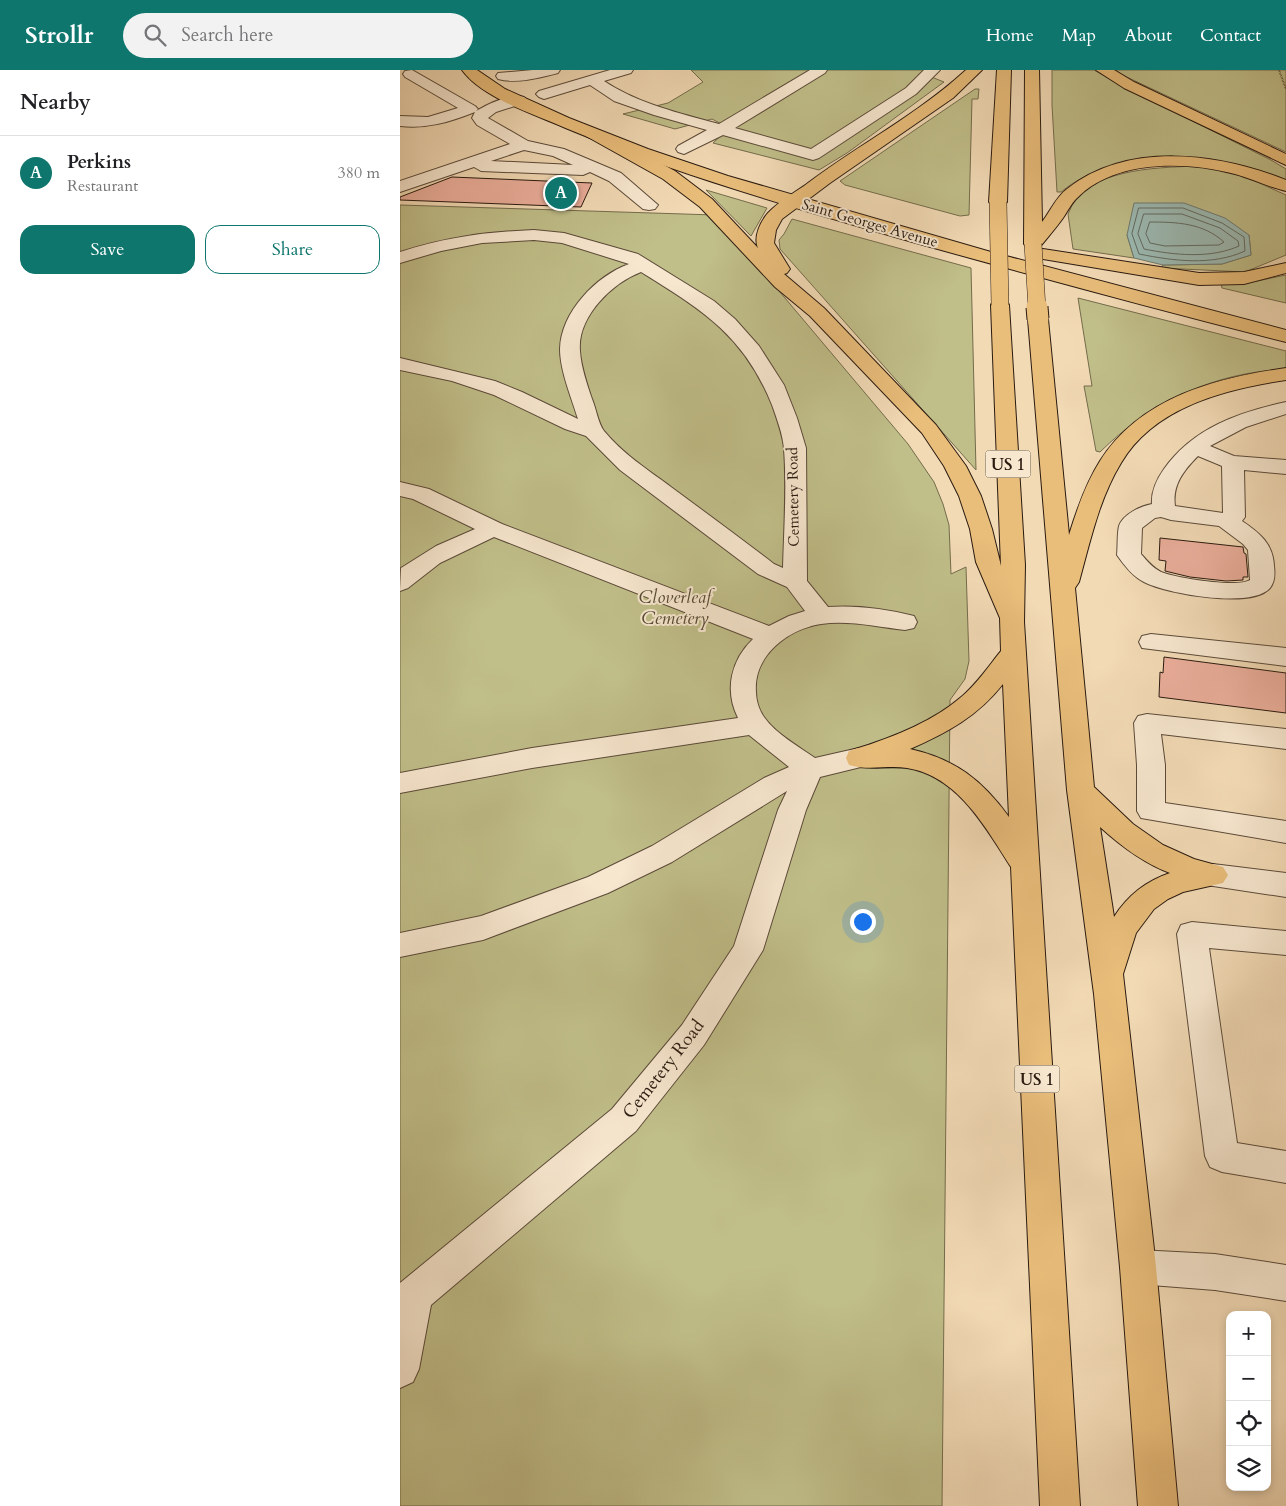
<!DOCTYPE html>
<html lang="en">
<head>
<meta charset="utf-8">
<style>
  :root { --surface:#fff; --page:#f2f2f2; --text:#202124; --muted:#757577; --line:#e0e0e0; --accent:#0f766e }
  body { margin:0; font-family:Cardo,serif; background:var(--page); color:var(--text) }
  .controls { position:absolute; right:15px; bottom:15px; display:grid; overflow:hidden; border-radius:10px; box-shadow:0 2px 8px #0003 }
  .controls button { width:45px; height:45px; display:grid; place-items:center; padding:0; border:0; border-bottom:1px solid var(--line); background:var(--surface); color:var(--text); font:25px sans-serif }
  .you { position:absolute; left:462px; top:851px; width:18px; height:18px; margin:-12px; border:4px solid #fff; border-radius:50%; background:#1a73e8; box-shadow:0 0 0 8px #1a73e833 }
  .badge { display:grid; place-items:center; width:32px; height:32px; border-radius:50%; background:var(--accent); color:#fff; font-size:16px; font-weight:700 }
  .pin { position:absolute; translate:-50% -50%; border:2px solid #fff; box-shadow:0 1px 5px #0006 }
  .list { margin:0; padding:0; list-style:none }
  h2 { display:flex; justify-content:space-between; align-items:center; height:65px; margin:0; padding:0 20px; font-size:21px }
  h2 small { font-size:16px; font-weight:400; color:var(--muted) }
  .list li { display:grid; grid-template-columns:32px 1fr auto; gap:15px; align-items:center; box-sizing:border-box; height:75px; padding:0 20px; border-top:1px solid var(--line) }
  .list b { display:block; font-size:19px; white-space:nowrap }
  .list p { margin:0; font-size:16px; white-space:nowrap; color:var(--muted) }
  .list em { font-size:16px; font-style:normal; color:var(--muted) }
  .actions { display:flex; gap:10px; padding:15px 20px }
  .actions a { flex:1; padding:11px 0; border:1px solid var(--accent); border-radius:15px; text-align:center; font-size:18px; color:var(--accent) }
  .actions .main { background:var(--accent); color:#fff }
  .icon { flex:none; width:28px; height:28px; fill:none; stroke:currentColor; stroke-width:2; stroke-linecap:round; stroke-linejoin:round }
  .map { position:relative; flex:none; width:886px; height:1436px; overflow:hidden }
  header { display:flex; align-items:center; gap:30px; box-sizing:border-box; height:70px; padding:0 25px; background:var(--accent); color:#fff }
  header strong { font-size:24px }
  nav { display:flex; gap:28px; margin-inline-start:auto; font-size:18px }
  .search { width:350px; height:45px; background:var(--page); display:flex; align-items:center; gap:12px; box-sizing:border-box; padding:0 18px; border-radius:28px; color:var(--muted); font-size:19px }
  main { display:flex }
  aside { flex:1; background:var(--surface) }
  .map>svg:first-child { display:block }
  .green { fill:#c0be89; stroke:#746c4c }
  .water { fill:#9cbab3; stroke:#6e7a72 }
  .lines { fill:none; stroke-linecap:round; stroke-linejoin:round }
  .shore { stroke:#626a62; stroke-width:1 }
  .building { fill:#ebae9b; stroke:#291a10 }
  .minor-casing { stroke:#5b4a39; stroke-width:2 }
  .major-casing { stroke:#291a10; stroke-width:2 }
  .highway-casing { stroke:#291a10; stroke-width:2 }
  .path { stroke:#291a10; stroke-width:2; stroke-dasharray:0.5 1; stroke-linecap:butt }
  .minor { fill:#f7e7cf; fill-rule:evenodd }
  .major { fill:#e9bd7a; fill-rule:evenodd }
  .highway { fill:#e9bd7a; fill-rule:evenodd }
  .highway-bridge-far1-casing { stroke:#291a10; stroke-width:18; stroke-linecap:butt }
  .highway-bridge-casing { stroke:#291a10; stroke-width:23; stroke-linecap:butt }
  .highway-bridge-far1 { stroke:#e9bd7a; stroke-width:17 }
  .highway-bridge { stroke:#e9bd7a; stroke-width:21 }
  .labels { text-anchor:middle; stroke-width:4; stroke-linejoin:round; paint-order:stroke }
  .far-street-label { font-size:15px; fill:#291a10; stroke:#f7e7cf }
  .shield { fill:#f7e7cf; stroke:#675849; stroke-width:1 }
  .shield-label { font-size:16px; font-weight:bold; fill:#291a10 }
  .park-label { font-size:18px; font-style:italic; fill:#564b34; stroke:#f7e7cf }
  .street-label { font-size:18px; fill:#291a10; stroke:#f7e7cf }
</style>
</head>
<body>
<header>
<strong>Strollr</strong>
<div class="search"><svg class="icon" aria-label="search" viewBox="0 0 24 24"><circle cx="10" cy="10" r="6"/><path d="M15 15l6 6"/></svg>Search here</div>
<nav><a>Home</a><a>Map</a><a>About</a><a>Contact</a></nav>
</header>
<main>
<aside>
<h2>Nearby<small></small></h2>
<ul class="list">
<li><span class="badge">A</span><div><b>Perkins</b><p>Restaurant</p></div><em>380 m</em></li>
</ul>
<div class="actions"><a class="main">Save</a><a>Share</a></div>
</aside>
<div class="map">
<svg width="886" height="1436" viewBox="0 0 886 1436">
  <rect width="100%" height="100%" fill="#f2dab5"/>
  <filter id="stains"><feTurbulence type="fractalNoise" baseFrequency=".004" numOctaves="4"/><feColorMatrix values="0 0 0 0 .2 0 0 0 0 .09 0 0 0 0 .02 0 0 0 .5 -.17"/></filter>
  <radialGradient id="worn" r=".72"><stop offset=".6" stop-color="#630" stop-opacity="0"/><stop offset="1" stop-color="#630" stop-opacity=".3"/></radialGradient>
  <!-- green -->
  <g class="green">
    <path d="M291,0H539L529,6L544,12L447,83L419,100L313,73L329,58L312,49L275,59L223,44L268,33L303,12Z"/>
    <path d="M652,0H694L718,14L871,90L886,99V110C821,82 718,75 661,122H657L652,35Z"/>
    <path d="M713,0H886V82L716,2Z"/>
    <path d="M575,19H579L578,29H572L569,145L560,146L445,115L440,111Z"/>
    <path d="M795,96L837,103L886,125V185L845,202L761,198L763,195L822,194L851,185L849,165H727L734,188L673,179L668,144C685,98 755,98 795,96Z"/>
    <path d="M306,120L367,138L351,166Z"/>
    <path d="M0,135L315,145L508,374L534,412L543,434L549,455L551,504L566,497L569,591L565,609L550,630L542,1436H0Z"/>
    <path d="M392,149L571,198L576,400L380,179L379,170L384,164Z"/>
    <path d="M886,205V233L822,218L821,214L852,212Z"/>
    <path d="M678,228L886,281V299C813,303 752,331 700,382L696,381L684,316H692Z"/>
  </g>
  <!-- water -->
  <path class="water" d="M734,133H784L825,148L849,165L851,185L822,194L763,195L734,188L727,165Z"/>
  <g class="lines">
    <!-- shore -->
    <g class="shore">
      <path d="M739,138H783L822,153L844,167L845,181C812,196 774,191 739,184L732,164Z"/>
      <path d="M744,144H782L820,158L838,171L839,176C810,189 774,185 744,179L738,164Z"/>
      <path d="M750,152C777,152 803,153 824,172L819,175L765,176L750,173L746,164Z"/>
    </g>
  </g>
  <!-- building -->
  <g class="building">
    <path d="M52,107L192,113L181,137L0,130V127Z"/>
    <path d="M760,468L843,477L844,483L846,484L848,507H843V510L826,511L790,507L765,501L766,491L759,490Z"/>
    <path d="M764,587L886,603V643L759,627L760,602L763,603Z"/>
  </g>
  <g class="lines">
    <!-- minor casing -->
    <g class="minor-casing">
      <g id="minor">
        <path d="M12,0L75,36L78,39L76,41C88,34 110,23 124,27L127,30L124,33L96,42L88,48L128,71L164,79L221,103L258,135L255,139L249,140L243,139L209,111L190,102L183,105L81,101L74,97L0,122V111L110,74L77,55L72,48L75,42C50,52 27,59 0,56V46L28,47L58,38L5,7L3,4L5,1ZM124,80L153,86L173,95L91,91Z"/>
        <path d="M133,0H160L158,3C139,8 117,14 98,9L96,6L98,3Z"/>
        <path d="M210,0H233L231,3L204,11C239,34 279,43 319,54L410,0H427L425,3L335,58L411,79L506,18L524,0H540L516,24L419,88L413,90L323,65L284,84L278,82L276,79L278,76L307,60L254,45L214,31L190,15L144,29L139,27L136,24L139,21Z"/>
        <path d="M134,160L164,163L238,184L314,231L335,249L359,276L384,315L397,348L406,378L407,511L428,537C455,535 487,539 514,546L517,552L514,558L505,560C478,557 449,550 421,554C388,559 353,586 356,622C356,630 359,640 364,647C376,664 398,676 415,688L459,678L469,681L472,688L469,695L420,707L406,740L363,880L304,975L236,1061L31,1235L19,1299L13,1312L0,1318V1213L212,1039L282,955L334,876L378,740L387,721L272,792L208,823L83,870L0,887V863L81,846L188,807L252,776L364,708L389,697L349,665L132,698L0,723V703L132,678L338,648C324,620 331,590 353,569L94,467L40,493L8,518L0,521L1,498L36,476L75,459L13,429L0,426V412L29,419L102,454L369,556L389,546L405,541L387,517L358,504L220,400L186,366L165,359L94,325L52,311L0,300V288L95,311L122,322L178,349C172,329 160,301 160,279C161,242 196,206 229,194L162,173L134,170L82,173L41,181L0,193V182C47,167 85,162 134,160ZM241,202C302,240 344,265 372,335C377,349 383,365 384,379C387,416 384,460 383,498L374,494C340,468 305,442 271,417C248,400 222,383 204,361C198,353 196,338 192,329C187,314 181,297 180,281C177,247 212,213 241,202Z"/>
        <path d="M886,332V344L846,357L810,376L834,386L886,390V404L844,400L845,447L842,451C860,463 873,474 874,496C875,504 875,512 870,518C852,539 767,524 744,512C733,507 724,495 717,485C718,476 717,465 719,456C723,444 741,436 752,434C751,421 757,409 764,399C793,358 839,342 886,332ZM798,386L822,396L823,443L775,436C772,415 784,400 798,386ZM761,447L771,450L819,456L843,474L848,480L850,510C838,518 776,508 761,502C753,498 747,491 741,484L742,458L755,448Z"/>
        <path d="M751,564L886,578V596L742,578L739,572L742,566Z"/>
        <path d="M747,644L886,659V679L761,664L765,695V733L886,751V773L741,748L737,741V695L734,653L738,646Z"/>
        <path d="M813,794L886,803V827L813,816L803,813L798,805L803,797Z"/>
        <path d="M792,852L886,861V885L809,878L837,1073L886,1081V1113L822,1102L810,1097L805,1086L777,864L781,855Z"/>
        <path d="M738,1180L815,1184L886,1195V1231L815,1220L738,1214L725,1209L720,1197L725,1185Z"/>
      </g>
    </g>
    <!-- major casing -->
    <g class="major-casing">
      <path id="major" d="M62,0H77L105,19L169,48L248,79L328,106L591,182L886,260V272C760,240 634,206 509,171C394,138 279,105 168,59C136,45 82,28 62,0Z"/>
    </g>
    <!-- highway casing -->
    <g class="highway-casing">
      <g id="highway">
        <path d="M566,0H582L553,28L430,113L382,149L376,160L374,173L390,199L387,203L384,204L424,238L536,355L566,396L581,426L592,459L601,496L591,235L593,231L600,229L607,231L609,235L625,495L624,552L680,1436H640L611,797C586,758 558,706 507,698C488,695 468,701 449,695L446,688L449,681C486,670 531,653 560,628C576,615 588,597 601,581L600,548L576,492L570,459L559,426L544,396L522,363L410,246L375,217L300,137L263,109L186,66L184,63L186,60H198L275,101L312,129L358,178C353,167 361,151 368,143C379,131 396,122 408,113C460,74 518,44 566,0ZM603,614L609,747C582,710 555,689 510,679C547,663 578,646 603,614Z"/>
        <path d="M597,0H611L607,132L604,136L598,137L592,136L589,132Z"/>
        <path d="M625,0H639L642,152C650,142 656,127 667,119C728,71 818,83 886,110V121C869,117 853,109 835,104C786,91 714,89 676,129C671,134 667,142 663,148C656,158 647,168 639,178L633,179L627,178L624,174Z"/>
        <path d="M696,0H714L734,12L886,84V95L724,18Z"/>
        <path d="M643,179L799,203L844,202L886,193V203L844,214L799,215L637,188L634,184L637,180Z"/>
        <path d="M638,243L645,245L648,249L669,465C677,439 686,413 700,391C741,327 816,308 886,298V310C825,319 754,337 721,393C699,429 690,472 679,512L675,518L694,717L733,754L763,775L794,789L823,797L828,805L823,813L783,822L768,829L754,839L736,863L723,904L756,1197L778,1436H738L720,1197L694,924L667,720L628,249L631,245ZM700,757C721,776 743,793 770,803C746,811 728,825 714,847Z"/>
      </g>
    </g>
    <!-- path -->
    <path class="path" d="M879,0L886,19"/>
    <!-- minor -->
    <use href="#minor" class="minor"/>
    <!-- major -->
    <use href="#major" class="major"/>
    <!-- highway -->
    <use href="#highway" class="highway"/>
    <!-- highway-bridge-far1 casing -->
    <g class="highway-bridge-far1-casing">
      <g id="highway-bridge-far1">
        <path d="M598,132L600,235"/>
        <path d="M633,174L637,238"/>
      </g>
    </g>
    <!-- highway-bridge casing -->
    <g class="highway-bridge-casing">
      <path id="highway-bridge" d="M637,237L638,249"/>
    </g>
    <!-- highway-bridge-far1 -->
    <use href="#highway-bridge-far1" class="highway-bridge-far1"/>
    <!-- highway-bridge -->
    <use href="#highway-bridge" class="highway-bridge"/>
  </g>
  <g class="labels">
    <!-- far-street labels -->
    <g class="far-street-label">
      <text transform="translate(470 153) rotate(16)" y="5">Saint Georges Avenue</text>
      <text transform="translate(393 427) rotate(-91)" y="5">Cemetery Road</text>
    </g>
    <!-- shield labels -->
    <g class="shield">
      <rect x="585.5" y="380.5" width="45" height="27" rx="4"/>
      <rect x="614.5" y="995.5" width="45" height="27" rx="4"/>
    </g>
    <g class="shield-label">
      <text x="608" y="400">US 1</text>
      <text x="637" y="1015">US 1</text>
    </g>
    <!-- park labels -->
    <g class="park-label">
      <text x="275" y="533">Cloverleaf<tspan x="275" dy="21">Cemetery</tspan></text>
    </g>
    <!-- street labels -->
    <g class="street-label">
      <text transform="translate(263 999) rotate(-52)" y="6">Cemetery Road</text>
    </g>
  </g>
  <rect width="100%" height="100%" filter="url(#stains)"/>
  <rect width="100%" height="100%" fill="url(#worn)"/>
</svg>
<div class="controls">
<button>+</button>
<button>−</button>
<button><svg class="icon" aria-label="locate" viewBox="0 0 24 24"><circle cx="12" cy="12" r="6"/><path d="M12 2v4M12 18v4M2 12h4M18 12h4"/></svg></button>
<button><svg class="icon" aria-label="layers" viewBox="0 0 24 24"><path d="M12 4l9 5-9 5-9-5zM3 14l9 5 9-5"/></svg></button>
</div>
<div class="you"></div>
<div class="pin badge" style="left:161px;top:123px">A</div>
</div>
</main>
</body>
</html>
